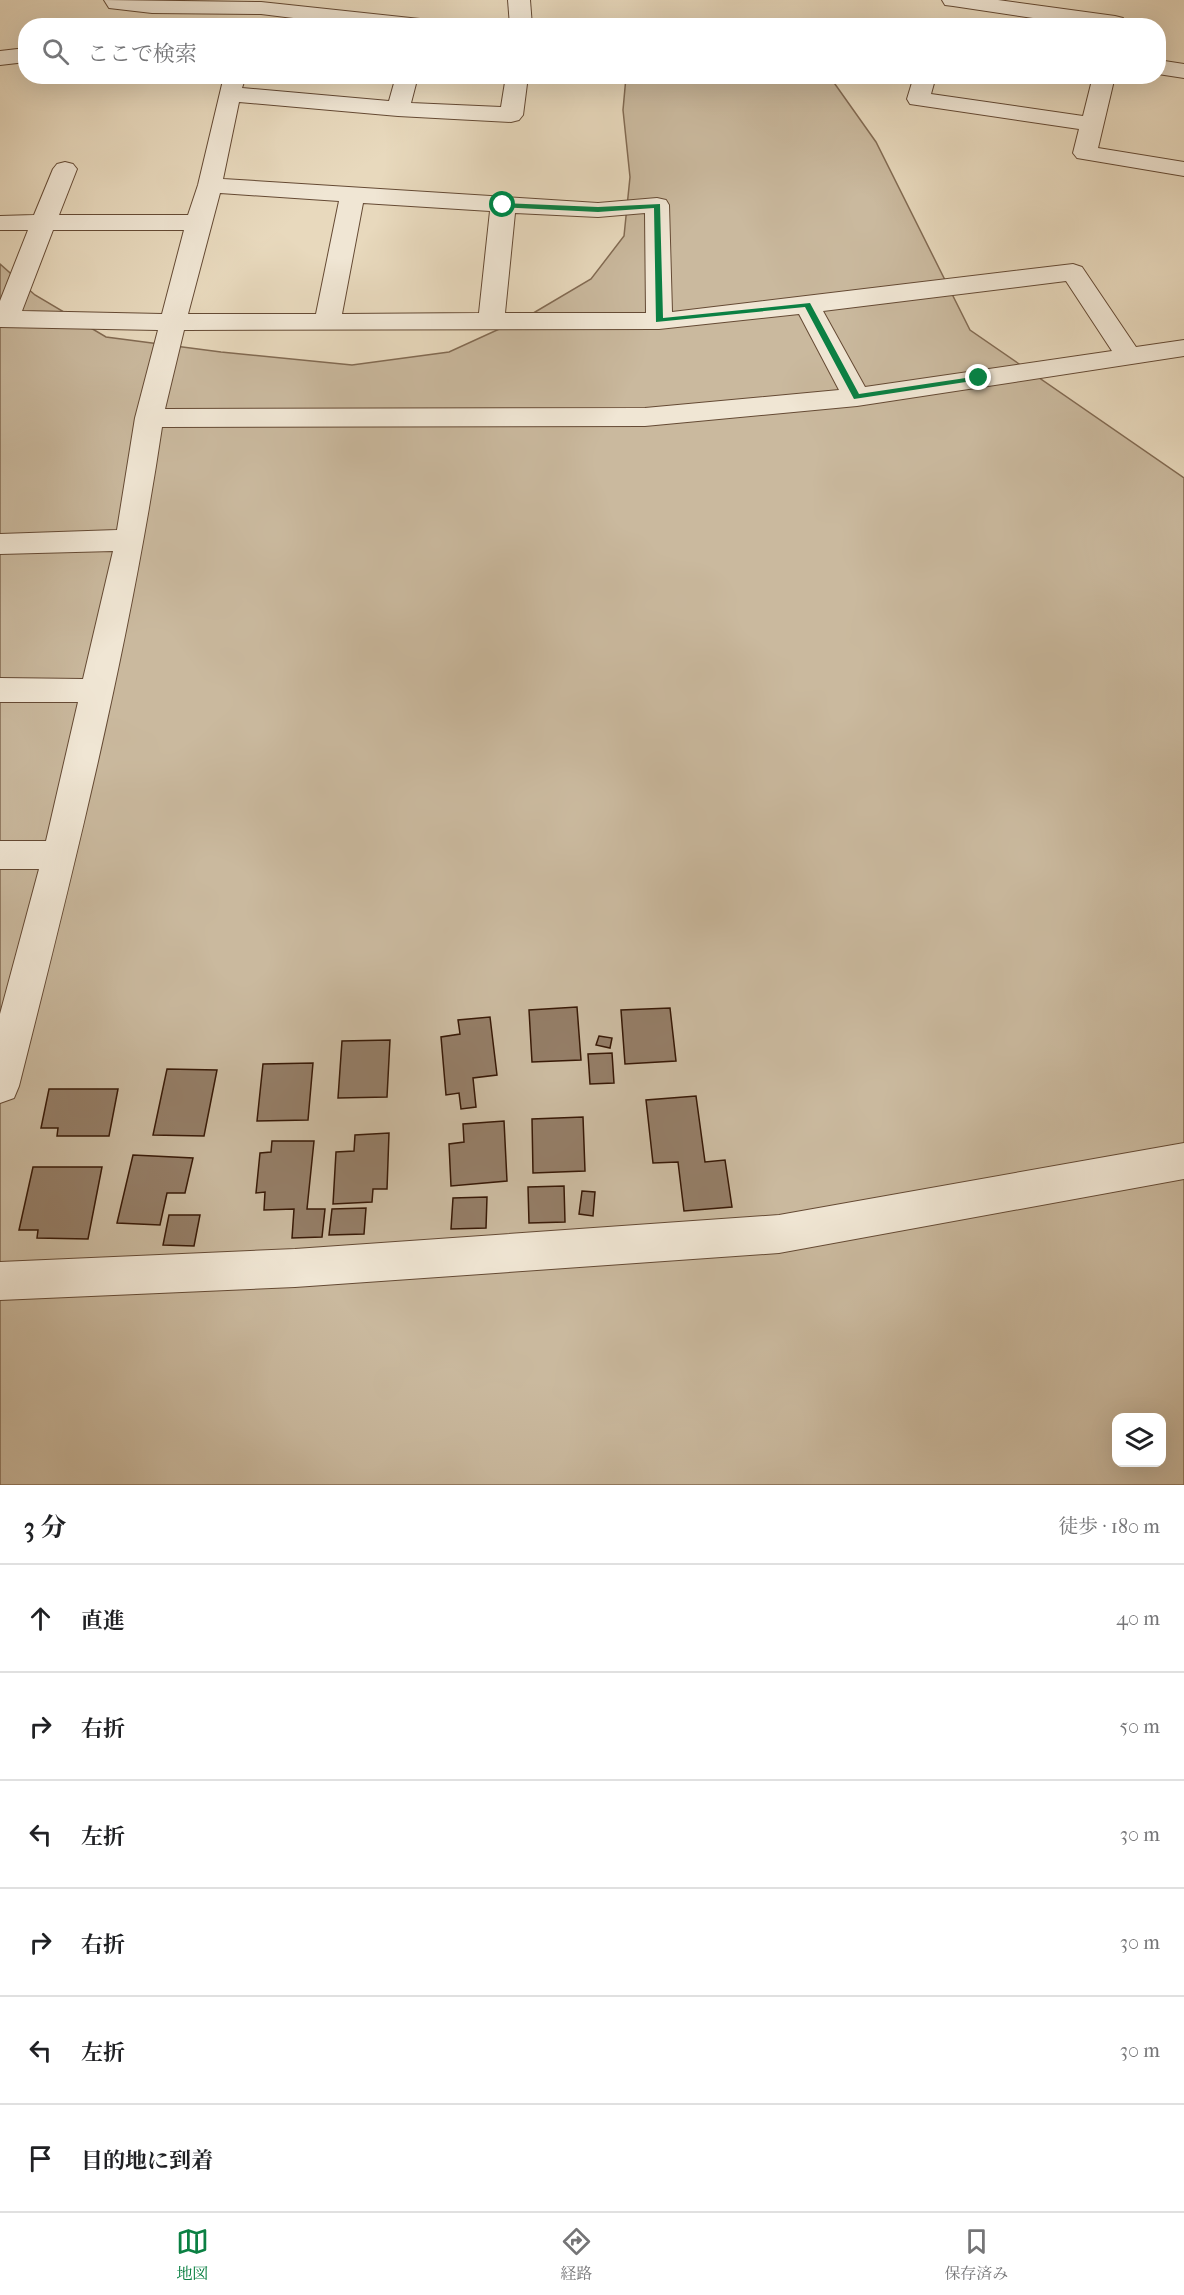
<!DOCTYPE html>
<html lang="ja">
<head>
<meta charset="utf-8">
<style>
  :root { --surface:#fff; --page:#f6f6f6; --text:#202124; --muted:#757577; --line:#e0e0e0; --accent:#0b8043 }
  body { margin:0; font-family:"IM FELL French Canon","Noto Serif JP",serif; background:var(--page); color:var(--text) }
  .controls { position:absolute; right:18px; bottom:18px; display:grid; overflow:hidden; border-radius:12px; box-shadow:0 6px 24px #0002 }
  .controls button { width:54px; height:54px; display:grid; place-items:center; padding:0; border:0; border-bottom:2px solid var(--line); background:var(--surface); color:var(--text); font:30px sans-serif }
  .stop { position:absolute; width:18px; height:18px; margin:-14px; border:4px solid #0b8043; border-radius:50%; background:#fff }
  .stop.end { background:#0b8043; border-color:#fff; box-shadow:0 2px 6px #0008 }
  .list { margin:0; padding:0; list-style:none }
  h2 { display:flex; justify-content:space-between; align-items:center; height:78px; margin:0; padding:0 24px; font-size:26px }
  h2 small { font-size:20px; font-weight:400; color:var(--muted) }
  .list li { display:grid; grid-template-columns:39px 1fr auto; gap:18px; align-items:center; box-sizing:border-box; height:108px; padding:0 24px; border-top:2px solid var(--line) }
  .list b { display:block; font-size:22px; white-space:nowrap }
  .list em { font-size:20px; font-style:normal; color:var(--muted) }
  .icon { flex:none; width:33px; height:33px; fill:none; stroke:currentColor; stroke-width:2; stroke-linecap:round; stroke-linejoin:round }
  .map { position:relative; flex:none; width:1184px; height:1485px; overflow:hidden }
  .search { position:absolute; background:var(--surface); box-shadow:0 6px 24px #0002; left:18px; right:18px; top:18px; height:66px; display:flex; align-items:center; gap:15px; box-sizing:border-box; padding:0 21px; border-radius:24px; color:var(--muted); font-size:22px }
  .sheet { height:726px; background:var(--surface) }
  nav { display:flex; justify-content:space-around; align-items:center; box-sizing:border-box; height:84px; border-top:2px solid var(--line); background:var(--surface); font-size:16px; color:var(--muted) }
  nav a { display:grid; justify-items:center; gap:3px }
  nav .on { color:var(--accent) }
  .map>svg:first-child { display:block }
  .green { fill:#cab99e; stroke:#826a52; stroke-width:1.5; fill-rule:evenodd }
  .building { fill:#947d66; stroke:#391a07; stroke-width:1.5 }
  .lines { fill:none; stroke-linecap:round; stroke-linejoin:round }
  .minor-casing { stroke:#654a34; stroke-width:2 }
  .minor { fill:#f0e6d4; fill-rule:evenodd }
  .route { fill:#0b8043 }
</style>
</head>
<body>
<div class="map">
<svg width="1184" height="1485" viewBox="0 0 1184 1485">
  <rect width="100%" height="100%" fill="#e8d9bd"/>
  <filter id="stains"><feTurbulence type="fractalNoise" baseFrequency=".00333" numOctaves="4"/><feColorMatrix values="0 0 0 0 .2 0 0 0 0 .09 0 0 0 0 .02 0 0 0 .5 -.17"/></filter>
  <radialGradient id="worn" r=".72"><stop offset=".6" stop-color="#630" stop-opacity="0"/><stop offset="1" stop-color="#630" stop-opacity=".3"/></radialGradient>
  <!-- green -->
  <path class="green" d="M626,77H830L876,142L970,330L1184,478V1485H0V264L35,295L106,337L221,352L352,365L449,352L530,315L591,279L624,236L630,177L623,110ZM1116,1418H1162V1462H1116Z"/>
  <!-- building -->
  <g class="building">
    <path d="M577,1007L581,1060L532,1062L529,1010Z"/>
    <path d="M670,1008L676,1061L625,1064L621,1010Z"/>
    <path d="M490,1017L497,1075L473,1078L476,1107L461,1109L459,1093L446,1095L441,1037L460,1034L458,1020Z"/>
    <path d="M599,1036L612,1038L610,1048L596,1045Z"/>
    <path d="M390,1040L387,1097L338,1098L342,1041Z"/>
    <path d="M612,1053L614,1083L590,1084L588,1054Z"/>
    <path d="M313,1063L308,1120L257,1121L263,1064Z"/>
    <path d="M167,1069L217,1070L204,1136L153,1135Z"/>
    <path d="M49,1089H118L109,1136H57L58,1128H41Z"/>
    <path d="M696,1096L705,1162L725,1160L732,1207L684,1211L678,1162L653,1163L646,1100Z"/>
    <path d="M583,1117L585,1171L533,1173L532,1119Z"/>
    <path d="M504,1121L507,1181L451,1186L449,1144L464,1142L463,1124Z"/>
    <path d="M389,1133L387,1189H373L372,1202L333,1204L336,1152L354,1151L355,1135Z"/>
    <path d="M272,1141H314L307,1209H325L322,1237L292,1238L294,1209L264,1210L265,1192L256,1193L260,1153L271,1152Z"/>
    <path d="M133,1155L193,1158L185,1193H167L160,1225L117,1223Z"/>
    <path d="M33,1167H102L88,1239L37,1238L38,1230H19Z"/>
    <path d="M564,1186L565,1222L529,1223L528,1187Z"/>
    <path d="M582,1191L595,1192L593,1216L579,1214Z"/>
    <path d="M487,1197L486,1228L451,1229L453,1198Z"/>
    <path d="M366,1208L364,1234L329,1235L332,1209Z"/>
    <path d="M169,1215H200L194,1246L163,1245Z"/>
  </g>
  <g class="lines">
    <!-- minor casing -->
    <g class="minor-casing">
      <g id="minor">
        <path d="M104,0L261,2L420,19L428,21L431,26H358L261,14L152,13L109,8Z"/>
        <path d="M508,0H530L532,26H510Z"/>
        <path d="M942,0H998L1115,16L1123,18L1126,23L1124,26H1087L953,6L945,5Z"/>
        <path d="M26,48V62L0,65V51Z"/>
        <path d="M1158,60L1184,64V78L1158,74Z"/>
        <path d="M224,76H246L242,88L389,101L396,76H418L411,103L501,107L506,76H528L523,115L519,120L511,122L398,116L239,102L223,179L598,203L657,198L666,200L669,205L672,312L1073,264L1082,267L1136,347L1184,340V356L857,406L645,426L162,427C129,649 74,868 19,1086L14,1098L0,1103V1014L39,869H0V841H46L78,702H0V678L83,679L113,551L0,554V534L117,530L135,418L158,330L0,327V301L28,230H0V216L34,215L53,169L57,164L65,162L73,164L77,169L59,215H188L198,185ZM220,193L339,201L316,314H188ZM363,203L490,211L479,313L342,314ZM515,213L598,217L645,213L646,313H505ZM53,230H184L162,314L22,311ZM1066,281L1112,351L865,387L823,311ZM799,314L839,390L645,408L165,409L184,330L659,329Z"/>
        <path d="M914,76H936L931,94L1083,116L1093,76H1115L1098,148L1184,162V176L1077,158L1073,153L1079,129L910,104L907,99Z"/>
        <path d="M1184,1143V1179L779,1253L295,1287L0,1300V1262L295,1249L779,1215Z"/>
      </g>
    </g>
    <!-- minor -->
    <use href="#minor" class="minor"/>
  </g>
  <!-- route -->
  <path class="route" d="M503,203L598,207L660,204L663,318L810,303L859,394L979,376L983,378L979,380L854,399L805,307L656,322L654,208L598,212L500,207Z"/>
  <rect width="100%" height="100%" filter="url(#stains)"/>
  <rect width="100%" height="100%" fill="url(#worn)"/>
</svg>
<div class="controls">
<button><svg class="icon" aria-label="layers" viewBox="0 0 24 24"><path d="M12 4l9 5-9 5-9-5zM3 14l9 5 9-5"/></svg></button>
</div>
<div class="stop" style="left:503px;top:205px"></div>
<div class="stop end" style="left:979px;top:378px"></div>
<div class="search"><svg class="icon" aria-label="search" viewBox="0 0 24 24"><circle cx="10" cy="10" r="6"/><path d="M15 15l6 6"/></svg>ここで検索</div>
</div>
<section class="sheet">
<h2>3 分<small>徒歩 · 180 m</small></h2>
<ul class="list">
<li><svg class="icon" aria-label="ahead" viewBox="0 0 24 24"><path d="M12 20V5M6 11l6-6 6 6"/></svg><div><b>直進</b></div><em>40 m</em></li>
<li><svg class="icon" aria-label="right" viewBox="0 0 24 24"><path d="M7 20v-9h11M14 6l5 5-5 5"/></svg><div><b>右折</b></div><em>50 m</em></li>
<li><svg class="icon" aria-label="left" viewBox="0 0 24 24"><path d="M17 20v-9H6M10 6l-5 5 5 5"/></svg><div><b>左折</b></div><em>30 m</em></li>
<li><svg class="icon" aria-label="right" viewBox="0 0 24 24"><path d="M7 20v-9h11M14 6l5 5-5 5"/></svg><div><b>右折</b></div><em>30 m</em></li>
<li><svg class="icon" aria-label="left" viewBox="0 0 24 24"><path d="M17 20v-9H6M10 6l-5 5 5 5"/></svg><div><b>左折</b></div><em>30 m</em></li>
<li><svg class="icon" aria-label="arrive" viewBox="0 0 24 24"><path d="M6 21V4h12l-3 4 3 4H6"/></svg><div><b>目的地に到着</b></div></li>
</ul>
</section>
<nav>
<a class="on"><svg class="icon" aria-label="map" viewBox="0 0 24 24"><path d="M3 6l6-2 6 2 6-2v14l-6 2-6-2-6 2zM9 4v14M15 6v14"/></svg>地図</a>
<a><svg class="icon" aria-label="directions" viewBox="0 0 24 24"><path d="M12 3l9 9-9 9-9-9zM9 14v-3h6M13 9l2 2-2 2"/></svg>経路</a>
<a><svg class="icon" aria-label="saved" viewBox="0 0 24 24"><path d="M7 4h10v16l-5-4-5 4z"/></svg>保存済み</a>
</nav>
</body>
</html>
